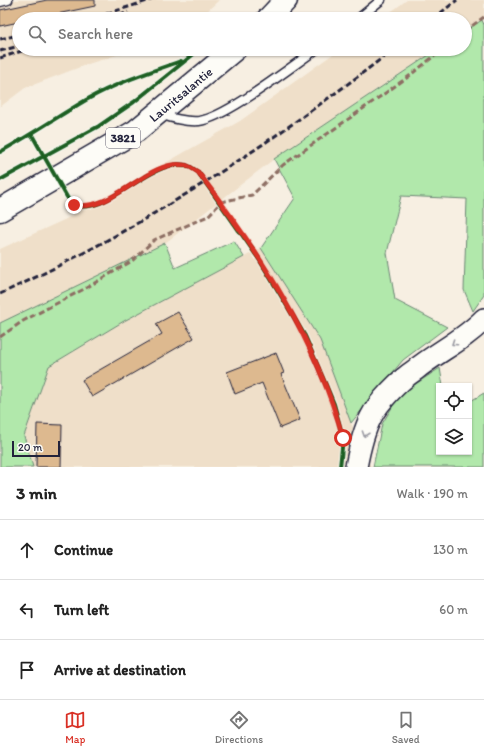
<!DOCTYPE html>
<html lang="en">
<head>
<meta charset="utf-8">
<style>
  :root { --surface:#fff; --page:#f6f6f6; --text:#222; --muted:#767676; --line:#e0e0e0; --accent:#d93025 }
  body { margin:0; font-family:Itim,sans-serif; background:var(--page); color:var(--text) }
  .controls { position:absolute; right:12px; bottom:12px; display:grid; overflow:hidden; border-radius:0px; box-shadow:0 1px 3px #0004 }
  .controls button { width:36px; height:36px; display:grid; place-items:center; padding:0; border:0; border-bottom:1px solid var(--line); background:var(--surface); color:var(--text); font:20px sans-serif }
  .scale { position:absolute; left:12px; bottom:10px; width:48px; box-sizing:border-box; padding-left:4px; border:2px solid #22223b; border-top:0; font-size:11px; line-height:14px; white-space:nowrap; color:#22223b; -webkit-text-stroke:3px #fdfcf7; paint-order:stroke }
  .stop { position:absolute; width:12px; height:12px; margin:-9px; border:3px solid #d93025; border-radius:50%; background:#fff }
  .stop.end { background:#d93025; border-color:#fff; box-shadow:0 1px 4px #0008 }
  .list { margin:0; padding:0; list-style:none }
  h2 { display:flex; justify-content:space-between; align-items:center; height:52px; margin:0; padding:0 16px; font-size:17px }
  h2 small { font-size:13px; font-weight:400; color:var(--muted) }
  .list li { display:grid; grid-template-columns:26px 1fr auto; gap:12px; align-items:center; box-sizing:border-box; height:60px; padding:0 16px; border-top:1px solid var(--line) }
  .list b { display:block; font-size:15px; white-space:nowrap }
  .list em { font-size:13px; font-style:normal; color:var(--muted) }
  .icon { flex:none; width:22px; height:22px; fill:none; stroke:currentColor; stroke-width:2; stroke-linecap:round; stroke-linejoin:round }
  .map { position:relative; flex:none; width:484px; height:467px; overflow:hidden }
  .search { position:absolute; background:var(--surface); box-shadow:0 1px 3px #0004; left:12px; right:12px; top:12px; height:44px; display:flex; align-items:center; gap:10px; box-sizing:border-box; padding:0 14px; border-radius:22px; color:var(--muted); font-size:15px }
  .sheet { height:232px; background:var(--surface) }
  nav { display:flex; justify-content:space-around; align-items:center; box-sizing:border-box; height:56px; border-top:1px solid var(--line); background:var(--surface); font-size:11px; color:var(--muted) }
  nav a { display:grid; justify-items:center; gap:2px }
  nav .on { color:var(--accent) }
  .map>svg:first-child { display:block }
  .built { fill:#efdfc9 }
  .green { fill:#b1e8ab; stroke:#6a8573 }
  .building { fill:#ddb98f; stroke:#22223b }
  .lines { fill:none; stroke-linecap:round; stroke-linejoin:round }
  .lane-casing { stroke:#22223b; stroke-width:11 }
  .secondary-casing { stroke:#22223b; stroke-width:24 }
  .primary-casing { stroke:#22223b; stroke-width:25 }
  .lane { stroke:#fdfcf7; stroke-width:8 }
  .secondary { stroke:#fdfcf7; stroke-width:21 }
  .primary { stroke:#fdfcf7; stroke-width:22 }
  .rail { stroke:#22223b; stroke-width:3; stroke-dasharray:6 3; stroke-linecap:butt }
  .quiet { stroke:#8d6e63; stroke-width:3; stroke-dasharray:6 3; stroke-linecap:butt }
  .cycleway-casing { stroke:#fdfcf7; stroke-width:6 }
  .cycleway { stroke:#1b5e20; stroke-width:4 }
  .oneway { stroke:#9a9aa2 }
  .route { stroke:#d93025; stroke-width:5 }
  .labels { text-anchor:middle; stroke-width:4; stroke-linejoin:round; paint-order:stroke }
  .shield { fill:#fdfcf7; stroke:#646373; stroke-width:1 }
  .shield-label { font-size:12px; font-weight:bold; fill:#22223b }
  .street-label { font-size:13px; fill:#22223b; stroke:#fdfcf7 }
</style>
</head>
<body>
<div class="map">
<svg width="484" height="467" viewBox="0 0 484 467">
  <rect width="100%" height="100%" fill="#f7efe2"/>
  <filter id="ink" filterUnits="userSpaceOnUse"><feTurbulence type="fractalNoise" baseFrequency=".025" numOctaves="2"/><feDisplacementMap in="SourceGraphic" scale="8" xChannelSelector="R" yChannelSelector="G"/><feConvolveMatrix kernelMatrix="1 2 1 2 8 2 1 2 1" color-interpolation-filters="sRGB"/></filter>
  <g filter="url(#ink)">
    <!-- built -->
    <g class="built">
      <path d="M0,0H219L199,19H19V49H136L88,64L25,88L0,107Z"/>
      <path d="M407,0H484V19L465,31V19H381Z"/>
      <path d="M340,49H438L274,159L165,243L0,323V249L66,219L240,121Z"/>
      <path d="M261,248L320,340L351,423L371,467H33L24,436L49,366L124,321Z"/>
    </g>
    <!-- green -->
    <g class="green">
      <path d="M482,20L484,25V295L473,311L464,290L467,199L401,196L387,253L395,300L447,327L403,360L351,423L320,340L261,248L295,198L274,159L438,49H465V31Z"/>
      <path d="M234,241L244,257L124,321L49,366L24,436L33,467H0V323L165,243L175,268Z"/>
      <path d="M440,368L443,386H439V452H469V402L484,393V467H373L382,424L400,394Z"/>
    </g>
    <!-- building -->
    <g class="building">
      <path d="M47,0H95V6L33,19H19V22L0,26V10Z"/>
      <path d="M178,312L194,338L92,397L82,380L162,334L156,324Z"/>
      <path d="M276,353L284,373L281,374L300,420L280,428L262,383L235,394L227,372Z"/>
      <path d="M37,424L62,425L61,467H36Z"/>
    </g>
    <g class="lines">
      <!-- lane casing -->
      <g class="lane-casing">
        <g id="lane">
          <path d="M0,2L8,0"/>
          <path d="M358,19L381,0"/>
          <path d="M159,114C172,118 185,122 199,121C226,118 292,66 317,49"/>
        </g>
      </g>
      <!-- secondary casing -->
      <g class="secondary-casing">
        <path id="secondary" d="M356,467C359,451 363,432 371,417C379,401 400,380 415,370C437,352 464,340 484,319"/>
      </g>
      <!-- primary casing -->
      <g class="primary-casing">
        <g id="primary">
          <path d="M268,19L286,0"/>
          <path id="s1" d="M0,210L136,131L235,49"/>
        </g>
      </g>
      <!-- lane -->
      <use href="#lane" class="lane"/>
      <!-- secondary -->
      <use href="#secondary" class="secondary"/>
      <!-- primary -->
      <use href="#primary" class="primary"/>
      <!-- rail -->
      <g class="rail">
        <path d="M89,19L151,0"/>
        <path d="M111,19L128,12"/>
        <path d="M433,19L457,0"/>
        <path d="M0,39L19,35"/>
        <path d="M0,51L19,46"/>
        <path d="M0,58L28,49"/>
        <path d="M0,294C141,230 272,143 394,49"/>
      </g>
      <!-- quiet -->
      <g class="quiet">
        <path d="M465,31L484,17"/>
        <path d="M0,337L23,321L86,288L132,261L154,240L208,216L221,202L252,195L283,165L408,77L443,49"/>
      </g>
      <!-- cycleway casing -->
      <g class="cycleway-casing">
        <g id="cycleway">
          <path d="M32,135L67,197C69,200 72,204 75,205C105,217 150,159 185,165C189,165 194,170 198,172L259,259L305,336L334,404L343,438L340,467"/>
          <path d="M0,152C29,136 57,117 86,100C116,83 149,72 181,61"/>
          <path d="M0,180L99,126L134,102L200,49"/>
        </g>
      </g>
      <!-- cycleway -->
      <use href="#cycleway" class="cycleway"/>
    </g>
    <!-- one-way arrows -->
    <defs><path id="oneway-chevron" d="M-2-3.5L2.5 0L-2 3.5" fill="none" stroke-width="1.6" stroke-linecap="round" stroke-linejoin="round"/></defs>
    <g class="oneway">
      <use href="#oneway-chevron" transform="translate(454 343) rotate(146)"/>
      <use href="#oneway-chevron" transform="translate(365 434) rotate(109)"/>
    </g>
  </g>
  <g class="lines" filter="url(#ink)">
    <!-- route -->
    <path class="route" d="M74,205C114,213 147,159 184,165C189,165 194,170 198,172C259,252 316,339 343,438"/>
  </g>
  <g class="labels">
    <!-- shield labels -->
    <rect class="shield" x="106" y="128" width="34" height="20" rx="3"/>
    <g class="shield-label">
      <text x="123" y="142">3821</text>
    </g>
    <!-- street labels -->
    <g class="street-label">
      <text dy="5" stroke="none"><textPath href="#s1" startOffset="215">Lauritsalantie</textPath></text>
    </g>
  </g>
</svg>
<div class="controls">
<button><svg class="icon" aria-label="locate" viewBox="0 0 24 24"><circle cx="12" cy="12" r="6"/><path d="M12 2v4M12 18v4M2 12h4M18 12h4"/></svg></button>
<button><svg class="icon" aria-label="layers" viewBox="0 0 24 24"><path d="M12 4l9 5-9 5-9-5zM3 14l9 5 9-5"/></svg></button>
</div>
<div class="scale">20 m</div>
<div class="stop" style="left:343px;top:438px"></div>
<div class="stop end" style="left:74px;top:205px"></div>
<div class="search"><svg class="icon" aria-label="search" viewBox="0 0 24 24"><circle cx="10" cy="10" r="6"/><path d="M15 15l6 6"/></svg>Search here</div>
</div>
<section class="sheet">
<h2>3 min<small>Walk · 190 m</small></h2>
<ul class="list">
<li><svg class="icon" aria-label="ahead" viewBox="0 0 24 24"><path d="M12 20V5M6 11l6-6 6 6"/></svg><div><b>Continue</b></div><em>130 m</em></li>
<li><svg class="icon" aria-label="left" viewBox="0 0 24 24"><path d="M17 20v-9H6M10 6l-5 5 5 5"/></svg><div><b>Turn left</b></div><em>60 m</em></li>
<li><svg class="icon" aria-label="arrive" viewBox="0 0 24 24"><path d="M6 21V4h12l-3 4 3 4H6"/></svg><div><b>Arrive at destination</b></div></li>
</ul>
</section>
<nav>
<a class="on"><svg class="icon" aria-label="map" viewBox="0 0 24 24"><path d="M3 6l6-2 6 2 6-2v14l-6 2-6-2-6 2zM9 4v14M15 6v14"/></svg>Map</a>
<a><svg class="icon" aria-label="directions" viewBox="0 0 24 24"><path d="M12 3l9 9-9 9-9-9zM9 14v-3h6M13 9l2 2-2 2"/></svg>Directions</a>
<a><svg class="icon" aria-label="saved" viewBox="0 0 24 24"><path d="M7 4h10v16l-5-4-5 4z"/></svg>Saved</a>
</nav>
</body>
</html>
